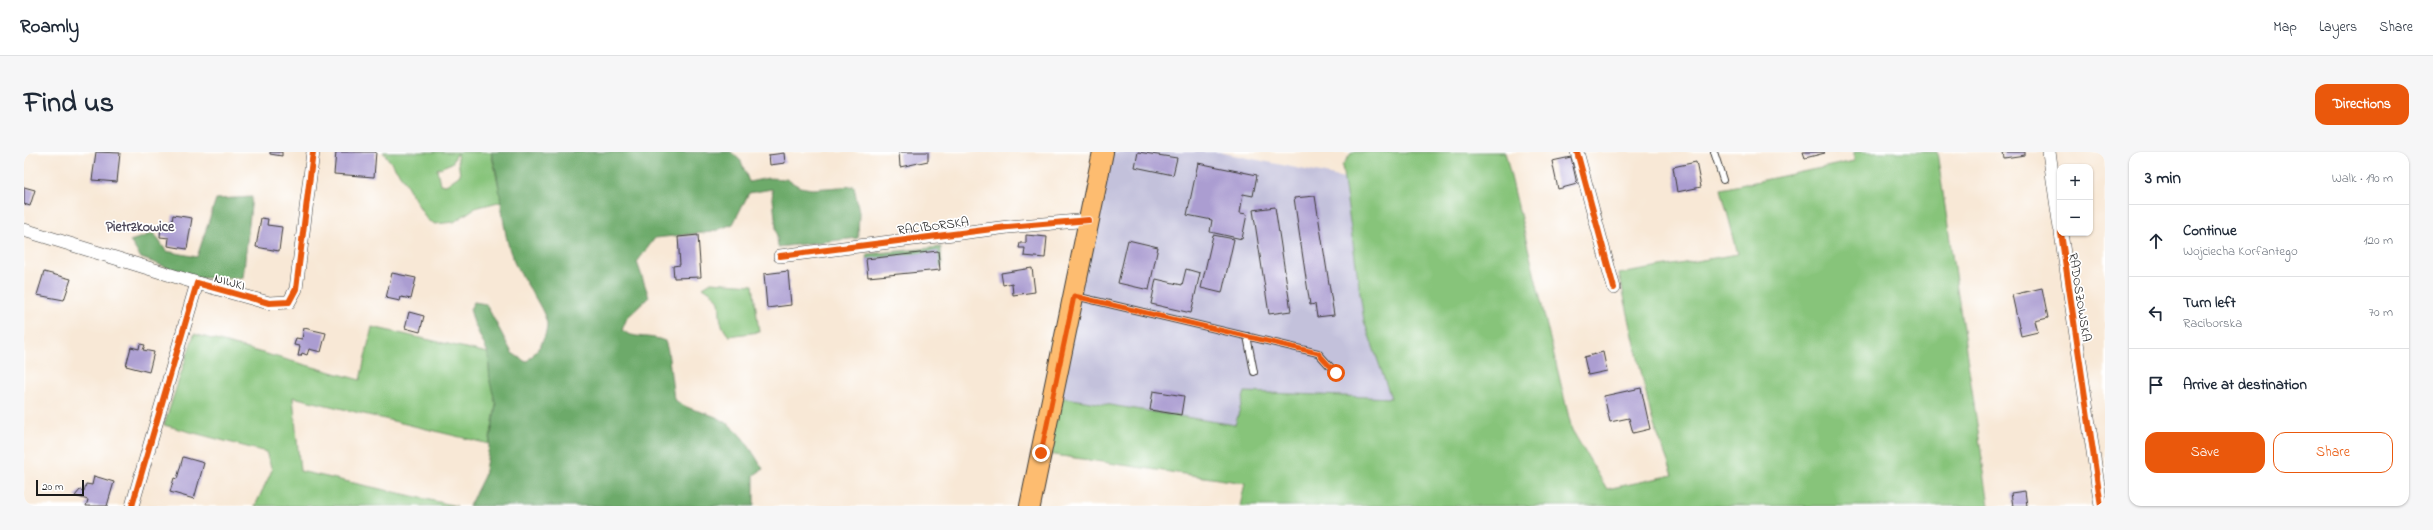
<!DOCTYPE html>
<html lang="en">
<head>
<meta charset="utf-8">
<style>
  :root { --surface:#fff; --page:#f6f6f7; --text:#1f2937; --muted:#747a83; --line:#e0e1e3; --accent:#ea580c }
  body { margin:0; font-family:"Indie Flower",sans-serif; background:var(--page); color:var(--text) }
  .controls { position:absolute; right:12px; top:12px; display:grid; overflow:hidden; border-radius:8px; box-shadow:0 1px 3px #0004 }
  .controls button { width:36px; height:36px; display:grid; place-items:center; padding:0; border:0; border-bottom:1px solid var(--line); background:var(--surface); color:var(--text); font:20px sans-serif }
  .scale { position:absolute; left:12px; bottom:10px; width:48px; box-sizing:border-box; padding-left:4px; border:2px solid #1c1c1c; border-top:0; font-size:11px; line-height:14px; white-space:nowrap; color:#1c1c1c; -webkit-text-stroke:3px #fff; paint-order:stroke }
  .stop { position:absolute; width:12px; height:12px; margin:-9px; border:3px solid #ea580c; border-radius:50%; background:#fff }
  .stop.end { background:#ea580c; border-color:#fff; box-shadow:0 1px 4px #0008 }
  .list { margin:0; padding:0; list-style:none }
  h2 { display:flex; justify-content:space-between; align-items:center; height:52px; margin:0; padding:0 16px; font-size:17px }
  h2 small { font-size:13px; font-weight:400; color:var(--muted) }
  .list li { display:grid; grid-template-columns:26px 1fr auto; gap:12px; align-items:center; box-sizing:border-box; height:72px; padding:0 16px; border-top:1px solid var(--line) }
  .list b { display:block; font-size:15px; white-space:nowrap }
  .list p { margin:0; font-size:13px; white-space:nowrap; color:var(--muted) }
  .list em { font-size:13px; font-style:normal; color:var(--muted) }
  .actions { display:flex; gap:8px; padding:12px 16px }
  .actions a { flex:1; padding:9px 0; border:1px solid var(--accent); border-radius:12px; text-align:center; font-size:14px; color:var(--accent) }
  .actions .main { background:var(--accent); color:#fff }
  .icon { flex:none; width:22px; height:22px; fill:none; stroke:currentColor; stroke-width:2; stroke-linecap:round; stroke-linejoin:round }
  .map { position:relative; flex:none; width:2081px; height:354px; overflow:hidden; border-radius:12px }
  header { display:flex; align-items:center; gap:24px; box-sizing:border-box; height:56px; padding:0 20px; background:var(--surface); border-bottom:1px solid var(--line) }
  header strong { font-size:19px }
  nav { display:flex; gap:22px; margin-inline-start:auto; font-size:14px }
  .intro { display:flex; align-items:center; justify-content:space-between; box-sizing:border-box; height:96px; padding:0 24px }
  h1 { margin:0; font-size:28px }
  .button { padding:10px 18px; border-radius:12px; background:var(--accent); color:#fff; font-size:14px; font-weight:700 }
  main { display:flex; gap:24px; padding:0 24px }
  aside { flex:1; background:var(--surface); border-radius:12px; box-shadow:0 1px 3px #0004 }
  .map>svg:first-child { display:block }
  .industrial { fill:#c3c1db }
  .green { fill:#87c47a; stroke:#52704b; fill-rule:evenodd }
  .forest { fill:#6daa6a; stroke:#446343 }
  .building { fill:#ab9dd1 }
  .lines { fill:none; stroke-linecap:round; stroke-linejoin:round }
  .lane-casing { stroke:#3d3b38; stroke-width:8 }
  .street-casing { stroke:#3d3b38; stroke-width:14 }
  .primary-casing { stroke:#3d3b38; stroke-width:22 }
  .lane { stroke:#fff; stroke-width:6 }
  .street { stroke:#fff; stroke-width:13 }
  .primary { stroke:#fdbc70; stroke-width:20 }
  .cycleway-casing { stroke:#fff; stroke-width:8 }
  .cycleway { stroke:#e8590c; stroke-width:6 }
  .route { stroke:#ea580c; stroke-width:5 }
  .labels { text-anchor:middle; stroke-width:3.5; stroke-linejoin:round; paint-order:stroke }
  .street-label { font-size:13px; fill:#1c1c1c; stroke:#fff }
  .neighbourhood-label { font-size:14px; font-weight:bold; fill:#4e495b; stroke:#fff }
</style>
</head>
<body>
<header>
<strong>Roamly</strong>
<nav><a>Map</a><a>Layers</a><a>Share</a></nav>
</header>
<div class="intro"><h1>Find us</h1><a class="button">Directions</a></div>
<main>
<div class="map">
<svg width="2081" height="354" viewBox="0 0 2081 354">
  <rect width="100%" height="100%" fill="#fff"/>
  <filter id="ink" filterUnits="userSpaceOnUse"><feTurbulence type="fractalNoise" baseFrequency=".025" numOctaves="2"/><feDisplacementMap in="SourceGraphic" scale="8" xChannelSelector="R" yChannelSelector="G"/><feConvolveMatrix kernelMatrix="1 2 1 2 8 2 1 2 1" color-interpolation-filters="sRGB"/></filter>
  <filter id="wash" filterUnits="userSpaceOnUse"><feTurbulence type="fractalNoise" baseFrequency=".012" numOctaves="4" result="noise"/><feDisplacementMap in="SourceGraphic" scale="16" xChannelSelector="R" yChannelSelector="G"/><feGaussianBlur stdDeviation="0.9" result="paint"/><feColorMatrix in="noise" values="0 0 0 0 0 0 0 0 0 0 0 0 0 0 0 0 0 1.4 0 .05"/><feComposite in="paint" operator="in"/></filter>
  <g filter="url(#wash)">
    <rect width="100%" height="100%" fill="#f8e8d6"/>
    <!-- industrial -->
    <path class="industrial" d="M1079,0H1195L1320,26L1340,169L1367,246L1221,240L1211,273L1029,244Z"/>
    <!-- green -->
    <g class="green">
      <path d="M359,0H467L478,49L451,56L430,70L411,72L403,68L378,25ZM433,1L436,23L422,33L416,32L413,17L428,11Z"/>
      <path d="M1328,0H1481L1548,278L1583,337L1649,323L1628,268L1595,122L1714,102L1697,37L1830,9V0H1913L1965,354H1216L1221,331L1017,301L1029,244L1211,273L1221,240L1367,246L1340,169L1318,14Z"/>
      <path d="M687,130L729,133L735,180L705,184C690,168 700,153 692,145C689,141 683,138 679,135Z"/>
      <path d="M348,175L464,201L466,226L472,253L465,292L269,245L276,319L433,354H231L248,318L242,300L140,273L170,182L336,228Z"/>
    </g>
    <!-- forest -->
    <g class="forest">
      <path d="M467,0H707L717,9L725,30L744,26L762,27L776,35L788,37L830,34L835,60L834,86L754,95L748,37L725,41L709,72L688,80L631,86L613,110L625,145L603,166L598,178C610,188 625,182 641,189L644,199L650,247C662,257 673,258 687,263C713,272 725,294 739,317L730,323V354H445L460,324L472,253L466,230L464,201L450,171L446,157L450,150L462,152L488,201L502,210C512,201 522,188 523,174C524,161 497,125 490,110C476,78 479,35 467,0Z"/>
      <path d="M228,45L219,126H173L117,106L106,89L130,81L142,99L173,105L192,47Z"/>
      <path d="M917,95L918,115L845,122L843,102Z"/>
    </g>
    <g id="blocks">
      <!-- building -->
      <g class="building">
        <path d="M72,0L96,1L93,30L68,28Z"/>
        <path d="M246,0H258V4L246,2Z"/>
        <path d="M312,0H352L350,25L310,22Z"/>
        <path d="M875,0H904V9L876,15Z"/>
        <path d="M1114,0L1153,6L1149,23L1111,15Z"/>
        <path d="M1779,0H1800L1801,1L1781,6Z"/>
        <path d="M1979,0H2001V3L1980,6Z"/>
        <path d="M760,1L761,11L746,13L745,3Z"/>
        <path d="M1547,5L1553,32L1534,37L1528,9Z"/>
        <path d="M1672,10L1677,35L1653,40L1649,15Z"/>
        <path d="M1174,11L1233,23L1229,44L1219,42L1216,61L1223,62L1218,87L1186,80L1188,68L1163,63Z"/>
        <path d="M0,35L11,38L6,54L0,52Z"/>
        <path d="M1291,44L1310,163L1293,165L1291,152L1286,153L1270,46Z"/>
        <path d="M1251,55L1267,159L1245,162L1229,58Z"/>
        <path d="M149,63L168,66L163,97L144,94L145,86L136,85L137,74L147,76Z"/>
        <path d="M237,66L244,67L243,73L258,75L255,99L232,95Z"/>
        <path d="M674,83L677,125L650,126L649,114L656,113L654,85Z"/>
        <path d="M1002,83L1023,85L1021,106L1000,104L1001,96H995L996,91H1002Z"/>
        <path d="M1189,83L1210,87L1198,141L1177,136Z"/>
        <path d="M1104,88L1134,95L1125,138L1094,131Z"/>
        <path d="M914,99L916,118L844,125L842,107Z"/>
        <path d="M1008,116L1011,140L989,143L988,131L979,133L977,121Z"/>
        <path d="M1162,117L1176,121L1167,161L1127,152L1132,127L1158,133Z"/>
        <path d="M764,119L767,153L743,156L740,122Z"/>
        <path d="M20,120L47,127L40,148L13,143Z"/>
        <path d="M368,121L392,126L387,147L377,145L376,149L362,146Z"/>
        <path d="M2018,136L2024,166L2011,169L2014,180L1997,184L1988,143Z"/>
        <path d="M385,160L400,164L396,180L381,176Z"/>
        <path d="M280,176L302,181L297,200L285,197L283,203L278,201L277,204H274L276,194L270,193L272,186L278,187Z"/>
        <path d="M116,192L121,193L119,198L130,200L125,220L102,214L107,195L115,197Z"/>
        <path d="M1579,200L1583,219L1564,223L1560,205Z"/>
        <path d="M1617,236L1626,277L1609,281L1605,266L1586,270L1580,244Z"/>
        <path d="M1129,239L1160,244L1157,263L1126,258Z"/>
        <path d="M159,305L180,311L170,347L146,340L150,326L153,327Z"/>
        <path d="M70,324L90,330L83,354H62L64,348L51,344L56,338L60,339L62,332L68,333Z"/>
        <path d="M2001,339L2003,354H1989L1987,341Z"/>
      </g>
    </g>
  </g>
  <g filter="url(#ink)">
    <use href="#blocks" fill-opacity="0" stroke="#3d3b38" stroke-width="1"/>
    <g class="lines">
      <!-- lane casing -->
      <g class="lane-casing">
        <g id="lane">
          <path d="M1690,0L1699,28"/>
          <path d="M1051,144L1294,201L1312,221"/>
          <path d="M1223,184L1230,220"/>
        </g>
      </g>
      <!-- street casing -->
      <g class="street-casing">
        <g id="street">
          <path d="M1553,0L1590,136"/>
          <path d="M2025,0L2036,76"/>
          <path d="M0,78L173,131"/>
          <path d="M2037,81L2077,354"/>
          <path d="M756,104L984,75L1065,68"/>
          <path d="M108,354L173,131L245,151L265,150L272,137L289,0"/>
        </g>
      </g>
      <!-- primary casing -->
      <g class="primary-casing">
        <path id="primary" d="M1006,354L1079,0"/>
      </g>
      <!-- lane -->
      <use href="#lane" class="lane"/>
      <!-- street -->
      <use href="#street" class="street"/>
      <!-- primary -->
      <use href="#primary" class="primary"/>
      <!-- cycleway casing -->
      <g class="cycleway-casing">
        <g id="cycleway">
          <path d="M1553,0L1590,136"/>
          <path d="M2037,81L2077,354"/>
          <path d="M756,104L984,75L1065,68"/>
          <path d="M108,354L173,131L245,151L265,150L272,137L289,0"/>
        </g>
      </g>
      <!-- cycleway -->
      <use href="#cycleway" class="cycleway"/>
    </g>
  </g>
  <g class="lines" filter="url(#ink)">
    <!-- route -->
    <path class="route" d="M1017,301L1050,144L1294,201L1312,221"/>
  </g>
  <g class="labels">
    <!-- street labels -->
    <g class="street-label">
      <text transform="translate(909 73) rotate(-7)" y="5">RACIBORSKA</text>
      <text transform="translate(206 129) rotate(16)" y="5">NIWKI</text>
      <text transform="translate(2057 145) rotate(81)" y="5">RADOSZOWSKA</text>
    </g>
    <!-- neighbourhood labels -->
    <g class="neighbourhood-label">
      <text x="116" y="79">Pietrzkowice</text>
    </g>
  </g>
</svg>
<div class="controls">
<button>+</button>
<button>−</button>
</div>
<div class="scale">20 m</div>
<div class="stop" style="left:1312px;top:221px"></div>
<div class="stop end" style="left:1017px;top:301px"></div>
</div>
<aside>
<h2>3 min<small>Walk · 190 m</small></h2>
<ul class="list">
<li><svg class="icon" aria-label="ahead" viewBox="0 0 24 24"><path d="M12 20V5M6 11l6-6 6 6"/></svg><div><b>Continue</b><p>Wojciecha Korfantego</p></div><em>120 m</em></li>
<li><svg class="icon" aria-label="left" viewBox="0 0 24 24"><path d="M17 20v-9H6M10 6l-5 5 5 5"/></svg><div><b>Turn left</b><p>Raciborska</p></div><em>70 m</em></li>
<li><svg class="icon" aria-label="arrive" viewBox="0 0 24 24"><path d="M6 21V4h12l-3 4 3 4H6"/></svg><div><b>Arrive at destination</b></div></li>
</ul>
<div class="actions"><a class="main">Save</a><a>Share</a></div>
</aside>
</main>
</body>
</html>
